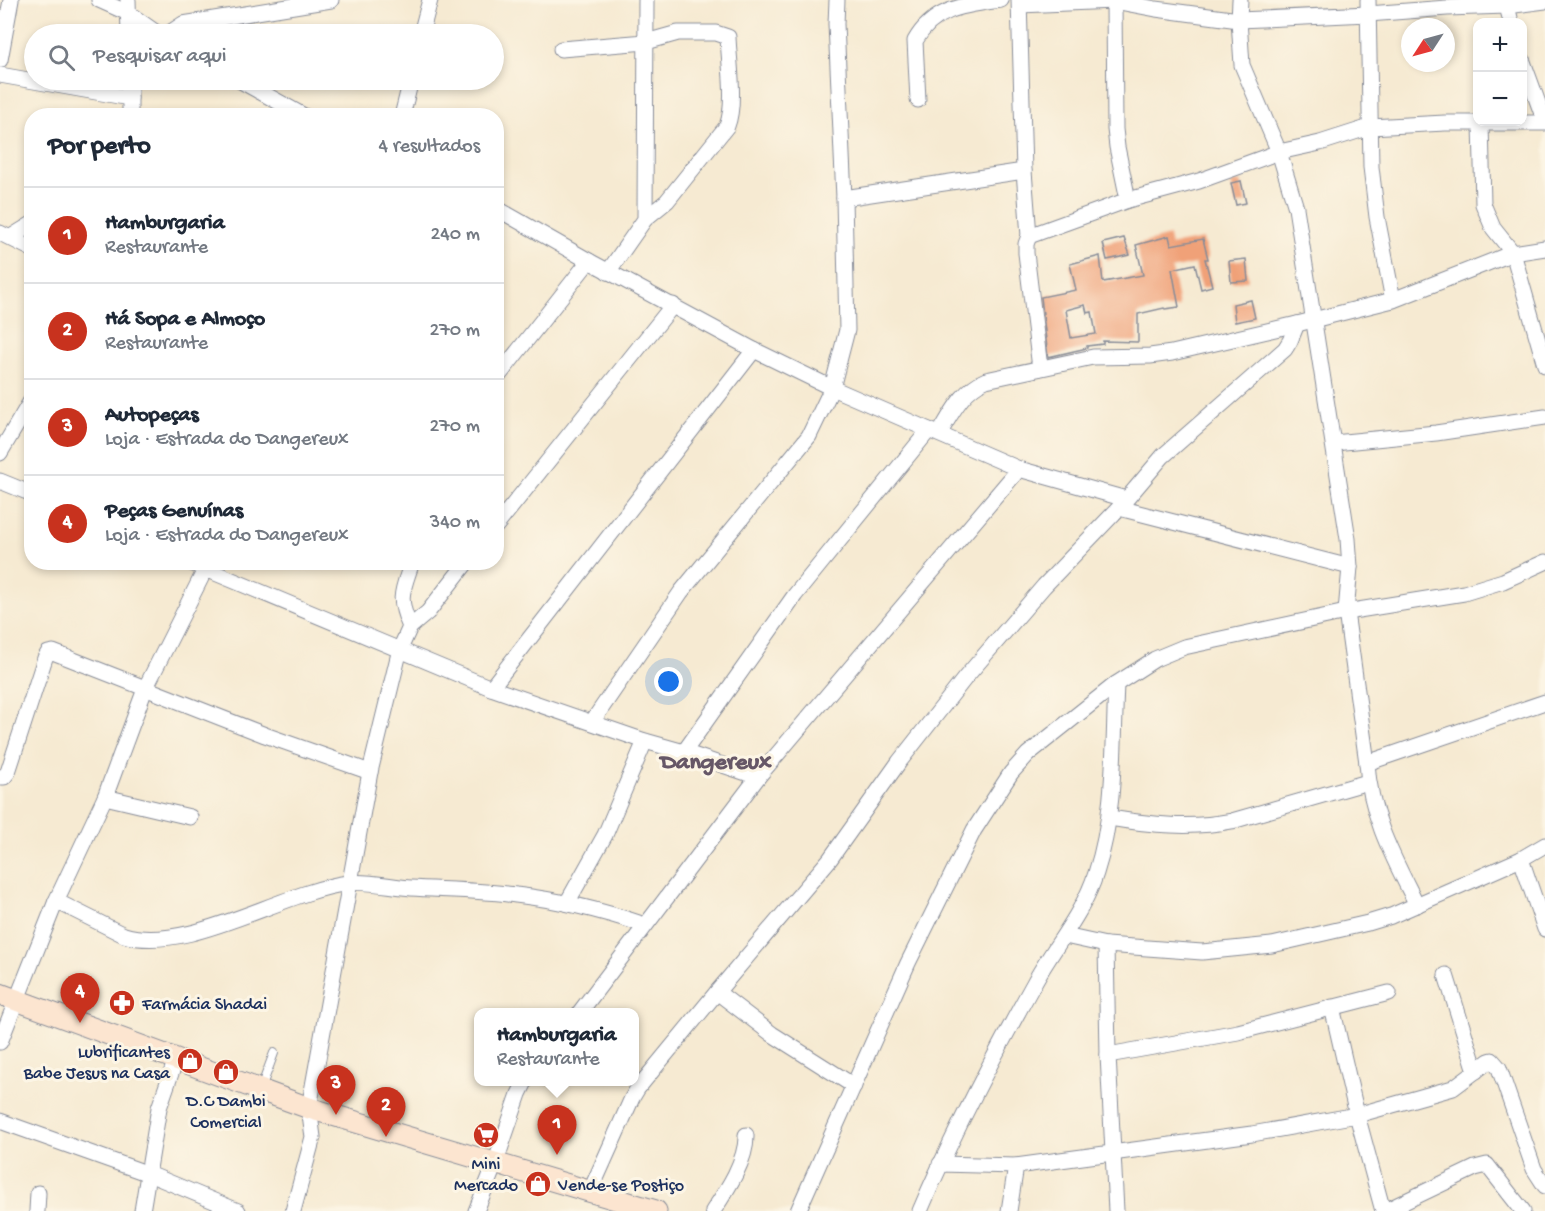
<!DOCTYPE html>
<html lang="pt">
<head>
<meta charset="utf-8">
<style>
  :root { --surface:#fff; --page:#f6f6f7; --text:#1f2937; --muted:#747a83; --line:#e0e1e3; --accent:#c8321e }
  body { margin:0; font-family:"Gochi Hand",sans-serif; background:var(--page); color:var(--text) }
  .controls { position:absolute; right:18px; top:18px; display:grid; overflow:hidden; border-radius:12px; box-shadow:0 3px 9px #0003 }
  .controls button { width:54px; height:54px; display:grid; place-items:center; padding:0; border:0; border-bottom:2px solid var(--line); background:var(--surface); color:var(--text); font:30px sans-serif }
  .compass { position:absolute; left:1401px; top:18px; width:54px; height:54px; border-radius:50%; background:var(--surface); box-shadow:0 3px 9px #0003; rotate:234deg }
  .you { position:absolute; left:669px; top:682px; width:21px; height:21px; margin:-15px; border:4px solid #fff; border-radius:50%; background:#1a73e8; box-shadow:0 0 0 9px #1a73e833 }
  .badge { display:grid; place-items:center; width:39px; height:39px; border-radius:50%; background:var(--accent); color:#fff; font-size:20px; font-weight:700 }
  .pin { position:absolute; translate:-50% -50px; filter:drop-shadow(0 2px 3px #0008) }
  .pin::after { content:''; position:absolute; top:32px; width:21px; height:18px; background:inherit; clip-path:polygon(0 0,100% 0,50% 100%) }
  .popup { position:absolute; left:474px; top:1008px; width:165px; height:78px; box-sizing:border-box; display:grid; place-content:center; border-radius:12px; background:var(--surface); filter:drop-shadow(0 2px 4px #0005); font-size:20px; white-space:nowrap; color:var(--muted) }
  .popup b { font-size:22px; color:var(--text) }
  .popup::after { content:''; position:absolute; left:50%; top:100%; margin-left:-12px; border:12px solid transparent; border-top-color:var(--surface) }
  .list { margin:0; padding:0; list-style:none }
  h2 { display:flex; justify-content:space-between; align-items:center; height:78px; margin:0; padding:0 24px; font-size:26px }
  h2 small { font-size:20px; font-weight:400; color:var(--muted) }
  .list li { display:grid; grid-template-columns:39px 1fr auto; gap:18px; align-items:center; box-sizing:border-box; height:96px; padding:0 24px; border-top:2px solid var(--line) }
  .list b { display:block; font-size:22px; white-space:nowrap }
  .list p { margin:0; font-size:20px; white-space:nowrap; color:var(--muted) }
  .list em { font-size:20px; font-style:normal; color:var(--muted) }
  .icon { flex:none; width:33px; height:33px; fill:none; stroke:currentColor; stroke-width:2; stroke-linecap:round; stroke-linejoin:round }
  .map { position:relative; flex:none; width:1545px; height:1211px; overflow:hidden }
  .search { position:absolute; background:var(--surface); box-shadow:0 3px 9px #0003; left:24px; top:24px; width:480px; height:66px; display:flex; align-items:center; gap:15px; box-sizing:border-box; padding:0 21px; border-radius:33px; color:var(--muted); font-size:22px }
  .panel { position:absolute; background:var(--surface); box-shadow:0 3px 9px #0003; left:24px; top:108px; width:480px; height:462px; border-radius:24px }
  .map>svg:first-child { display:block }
  .building { fill:#f0a178; fill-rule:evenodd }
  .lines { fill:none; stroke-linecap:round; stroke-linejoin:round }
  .lane-casing { stroke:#888c98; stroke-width:10 }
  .street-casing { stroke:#888c98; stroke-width:17 }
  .secondary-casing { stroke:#888c98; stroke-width:23 }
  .lane { stroke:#fff; stroke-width:8 }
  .street { stroke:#fff; stroke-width:15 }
  .secondary { stroke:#fce5d0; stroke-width:21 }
  .labels { text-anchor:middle; stroke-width:6; stroke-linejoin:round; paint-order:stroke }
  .poi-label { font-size:18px; fill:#1b2f5e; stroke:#fcf5e5; text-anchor:start }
  .district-label { font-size:24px; font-weight:bold; fill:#665767; stroke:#fcf5e5 }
</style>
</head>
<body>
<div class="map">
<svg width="1545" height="1211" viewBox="0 0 1545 1211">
  <rect width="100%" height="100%" fill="#fcf5e5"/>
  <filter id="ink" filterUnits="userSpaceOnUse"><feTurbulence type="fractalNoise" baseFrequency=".0167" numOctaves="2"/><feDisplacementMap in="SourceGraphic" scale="12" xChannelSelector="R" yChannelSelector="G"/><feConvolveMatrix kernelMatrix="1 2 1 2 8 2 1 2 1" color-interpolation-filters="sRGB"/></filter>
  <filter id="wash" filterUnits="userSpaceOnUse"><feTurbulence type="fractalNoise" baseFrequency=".008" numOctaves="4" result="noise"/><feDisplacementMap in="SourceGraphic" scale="24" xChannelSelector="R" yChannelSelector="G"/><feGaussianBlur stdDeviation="1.35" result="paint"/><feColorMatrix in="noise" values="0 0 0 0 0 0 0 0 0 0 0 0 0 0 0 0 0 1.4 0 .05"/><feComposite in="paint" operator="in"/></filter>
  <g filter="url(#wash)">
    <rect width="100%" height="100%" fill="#f6ead2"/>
    <g id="blocks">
      <!-- building -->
      <g class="building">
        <path d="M1241,181L1246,203L1236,205L1231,183Z"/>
        <path d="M1169,236L1171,245L1203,239L1208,259H1205L1212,286L1201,289L1195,264L1172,269L1179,307L1165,309L1164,308L1138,314V342L1103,341V344L1087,346V348L1048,357L1041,297L1076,290L1070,264L1100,256L1103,282L1143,275L1136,245ZM1085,305L1087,313L1092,312L1096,334L1071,338L1066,310Z"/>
        <path d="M1124,238L1130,255L1107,260L1103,243Z"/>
        <path d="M1246,259L1248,281L1231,282L1229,261Z"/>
        <path d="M1251,300L1255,318L1235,322L1233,304Z"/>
      </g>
    </g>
  </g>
  <g filter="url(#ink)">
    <use href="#blocks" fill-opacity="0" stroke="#888c98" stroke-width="1.5"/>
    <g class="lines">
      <!-- lane casing -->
      <g class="lane-casing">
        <path id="lane" d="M261,1088L274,1053"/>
      </g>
      <!-- street casing -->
      <g class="street-casing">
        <g id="street">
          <path d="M99,0L128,13L158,34"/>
          <path d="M128,0L129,34"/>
          <path d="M1019,0L1024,171L1029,236L1026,244V253L1040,368"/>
          <path d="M1114,0L1115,129L1117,147L1128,200"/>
          <path d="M1240,0L1239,20L1242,65L1279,152L1296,208L1348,539L1350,567L1346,612L1367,763C1370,816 1394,859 1417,905"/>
          <path d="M1368,0L1371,167L1377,217L1393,300"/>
          <path d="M1020,5L1114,1L1156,9L1239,20L1368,14L1447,8L1507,6L1511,22"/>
          <path d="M1507,6L1545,1"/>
          <path d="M168,34L183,24L331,0"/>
          <path d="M421,34L430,0"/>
          <path d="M561,49L646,42L678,33H716L728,37C729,63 736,103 727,126L667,201L645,219"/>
          <path d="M1522,59L1545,122"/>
          <path d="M0,60L11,0"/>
          <path d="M0,75L130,98"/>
          <path d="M239,80L304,116"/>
          <path d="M918,100L915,41C934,7 967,5 1001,0"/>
          <path d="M130,116V80"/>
          <path d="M402,116L411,80"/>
          <path d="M1481,123L1483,204L1493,228L1513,253L1545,365"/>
          <path d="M844,198L1024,171"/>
          <path d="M496,208L589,261L754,350L832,388L1019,469L1126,499"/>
          <path d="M0,233L32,249"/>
          <path d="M1029,236L1128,200L1199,181L1279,152L1320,143L1370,127L1445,123H1545"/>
          <path d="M11,237L32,224"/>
          <path d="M608,272L645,219L646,0"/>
          <path d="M496,379L589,261"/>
          <path d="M939,434C952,413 962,390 986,380L1093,357L1150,356L1172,353L1297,324L1393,300L1513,253L1545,248"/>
          <path d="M1334,443L1436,433L1545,417"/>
          <path d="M0,453L32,399"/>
          <path d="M0,481L32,494"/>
          <path d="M1119,508L1350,567"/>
          <path d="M496,526L673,305"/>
          <path d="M189,562L491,688L645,741L684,752L758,777"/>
          <path d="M410,627L428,612L467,562"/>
          <path d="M491,688L754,350"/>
          <path d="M592,722L681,592L809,436L832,388L847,330L844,198L836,24L837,0"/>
          <path d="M684,752L795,595L929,430"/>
          <path d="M1367,763L1545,702"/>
          <path d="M0,777H4L8,772L45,658L48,653L53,652L265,735L370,772"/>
          <path d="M105,797L190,817"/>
          <path d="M1110,818C1151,825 1191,829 1232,821L1368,782"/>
          <path d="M1521,859L1545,929"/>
          <path d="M56,901L124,935C188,954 281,892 348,883C365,880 393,887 411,888C446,890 482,890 516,895C560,900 603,911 645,925"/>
          <path d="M567,903L605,835L645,741"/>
          <path d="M1065,936L1106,945L1202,952L1272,945L1368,923L1391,916L1521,859L1545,845"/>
          <path d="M1106,945L1108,1055L1116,1211"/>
          <path d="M1446,975L1476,1071"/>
          <path d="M717,992L772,1034L854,1086"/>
          <path d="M1332,1007L1357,1115L1383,1211"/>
          <path d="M580,1012L758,777L1019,469"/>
          <path d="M0,1042L56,901L105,797L145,689L209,562"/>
          <path d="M1108,1055L1238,1032L1389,993"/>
          <path d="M0,1121L149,1174L238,1211"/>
          <path d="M940,1164L1016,1166L1252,1134L1357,1115L1453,1088L1489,1061L1492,1060L1499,1068L1534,1169L1545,1186"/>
          <path d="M590,1192L632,1098L638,1088L717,992L830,859L899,762L965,678L1044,586L1119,508L1163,456L1285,349L1290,341L1297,324"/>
          <path d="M37,1211L38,1193"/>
          <path d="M142,1211L159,1108L176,1059"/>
          <path d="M293,1211L313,1137L309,1108L370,772L400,649L410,627C397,597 402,592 412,562"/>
          <path d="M476,1211L495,1164L519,1094L525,1082"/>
          <path d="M713,1211C727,1190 747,1160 746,1135"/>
          <path d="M798,1211L908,963L974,830L1011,773L1028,754L1116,684L1155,659L1184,647L1346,612L1464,593L1503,581L1545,562"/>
          <path d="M920,1211C953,1133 993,1057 1034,983C1054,946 1083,914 1096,873C1116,812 1113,747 1116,684"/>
          <path d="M1009,1211L1016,1166"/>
          <path d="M1385,1211L1475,1168L1487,1165L1523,1211"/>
        </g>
      </g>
      <!-- secondary casing -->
      <g class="secondary-casing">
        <path id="secondary" d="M0,994L309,1108L656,1211"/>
      </g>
      <!-- lane -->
      <use href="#lane" class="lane"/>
      <!-- street -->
      <use href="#street" class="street"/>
      <!-- secondary -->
      <use href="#secondary" class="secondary"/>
    </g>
  </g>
  <!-- icons -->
  <defs>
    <g id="pharmacy-disc" transform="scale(1.35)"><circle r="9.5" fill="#c8321e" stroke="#fcf5e5"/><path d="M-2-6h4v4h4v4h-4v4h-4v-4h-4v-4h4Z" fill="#fff"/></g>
    <g id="shop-disc" transform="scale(1.35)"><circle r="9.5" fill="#c8321e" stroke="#fcf5e5"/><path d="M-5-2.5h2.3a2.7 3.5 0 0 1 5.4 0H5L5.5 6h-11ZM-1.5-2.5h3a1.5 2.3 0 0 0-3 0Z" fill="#fff"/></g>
    <g id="supermarket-disc" transform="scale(1.35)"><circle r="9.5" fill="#c8321e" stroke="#fcf5e5"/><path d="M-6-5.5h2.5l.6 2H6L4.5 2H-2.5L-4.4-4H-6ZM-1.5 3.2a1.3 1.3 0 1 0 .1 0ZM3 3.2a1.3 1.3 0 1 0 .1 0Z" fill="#fff"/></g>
  </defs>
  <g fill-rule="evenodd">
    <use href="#pharmacy-disc" x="122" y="1003"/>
    <use href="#shop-disc" x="190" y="1061"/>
    <use href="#shop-disc" x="226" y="1072"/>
    <use href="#supermarket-disc" x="486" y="1135"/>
    <use href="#shop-disc" x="538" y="1184"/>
  </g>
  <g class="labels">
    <!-- poi labels -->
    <g class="poi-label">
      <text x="142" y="1009">Farmácia Shadai</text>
      <text x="170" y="1057" text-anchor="end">Lubrificantes<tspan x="170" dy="21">Babe Jesus na Casa</tspan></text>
      <text x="226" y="1106" text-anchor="middle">D.C Dambi<tspan x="226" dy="21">Comercial</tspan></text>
      <text x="486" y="1169" text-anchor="middle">Mini<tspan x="486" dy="21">Mercado</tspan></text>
      <text x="558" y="1190">Vende-se Postiço</text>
    </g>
    <!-- district labels -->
    <g class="district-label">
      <text x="716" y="768">Dangereux</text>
    </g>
  </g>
</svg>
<div class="controls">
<button>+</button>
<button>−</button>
</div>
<svg class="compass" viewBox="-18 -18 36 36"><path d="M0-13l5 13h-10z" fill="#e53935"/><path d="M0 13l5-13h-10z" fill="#747a83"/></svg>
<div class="you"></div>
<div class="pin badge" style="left:557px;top:1155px">1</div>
<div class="popup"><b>Hamburgaria</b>Restaurante</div>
<div class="pin badge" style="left:386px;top:1137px">2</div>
<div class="pin badge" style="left:336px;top:1115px">3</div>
<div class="pin badge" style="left:80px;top:1023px">4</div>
<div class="search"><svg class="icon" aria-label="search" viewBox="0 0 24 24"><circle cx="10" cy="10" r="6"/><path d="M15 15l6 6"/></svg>Pesquisar aqui</div>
<section class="panel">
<h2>Por perto<small>4 resultados</small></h2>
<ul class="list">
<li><span class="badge">1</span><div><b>Hamburgaria</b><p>Restaurante</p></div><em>240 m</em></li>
<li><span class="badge">2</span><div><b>Há Sopa e Almoço</b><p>Restaurante</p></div><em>270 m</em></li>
<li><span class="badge">3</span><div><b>Autopeças</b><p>Loja · Estrada do Dangereux</p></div><em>270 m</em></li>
<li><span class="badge">4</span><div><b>Peças Genuínas</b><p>Loja · Estrada do Dangereux</p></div><em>340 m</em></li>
</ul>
</section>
</div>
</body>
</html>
